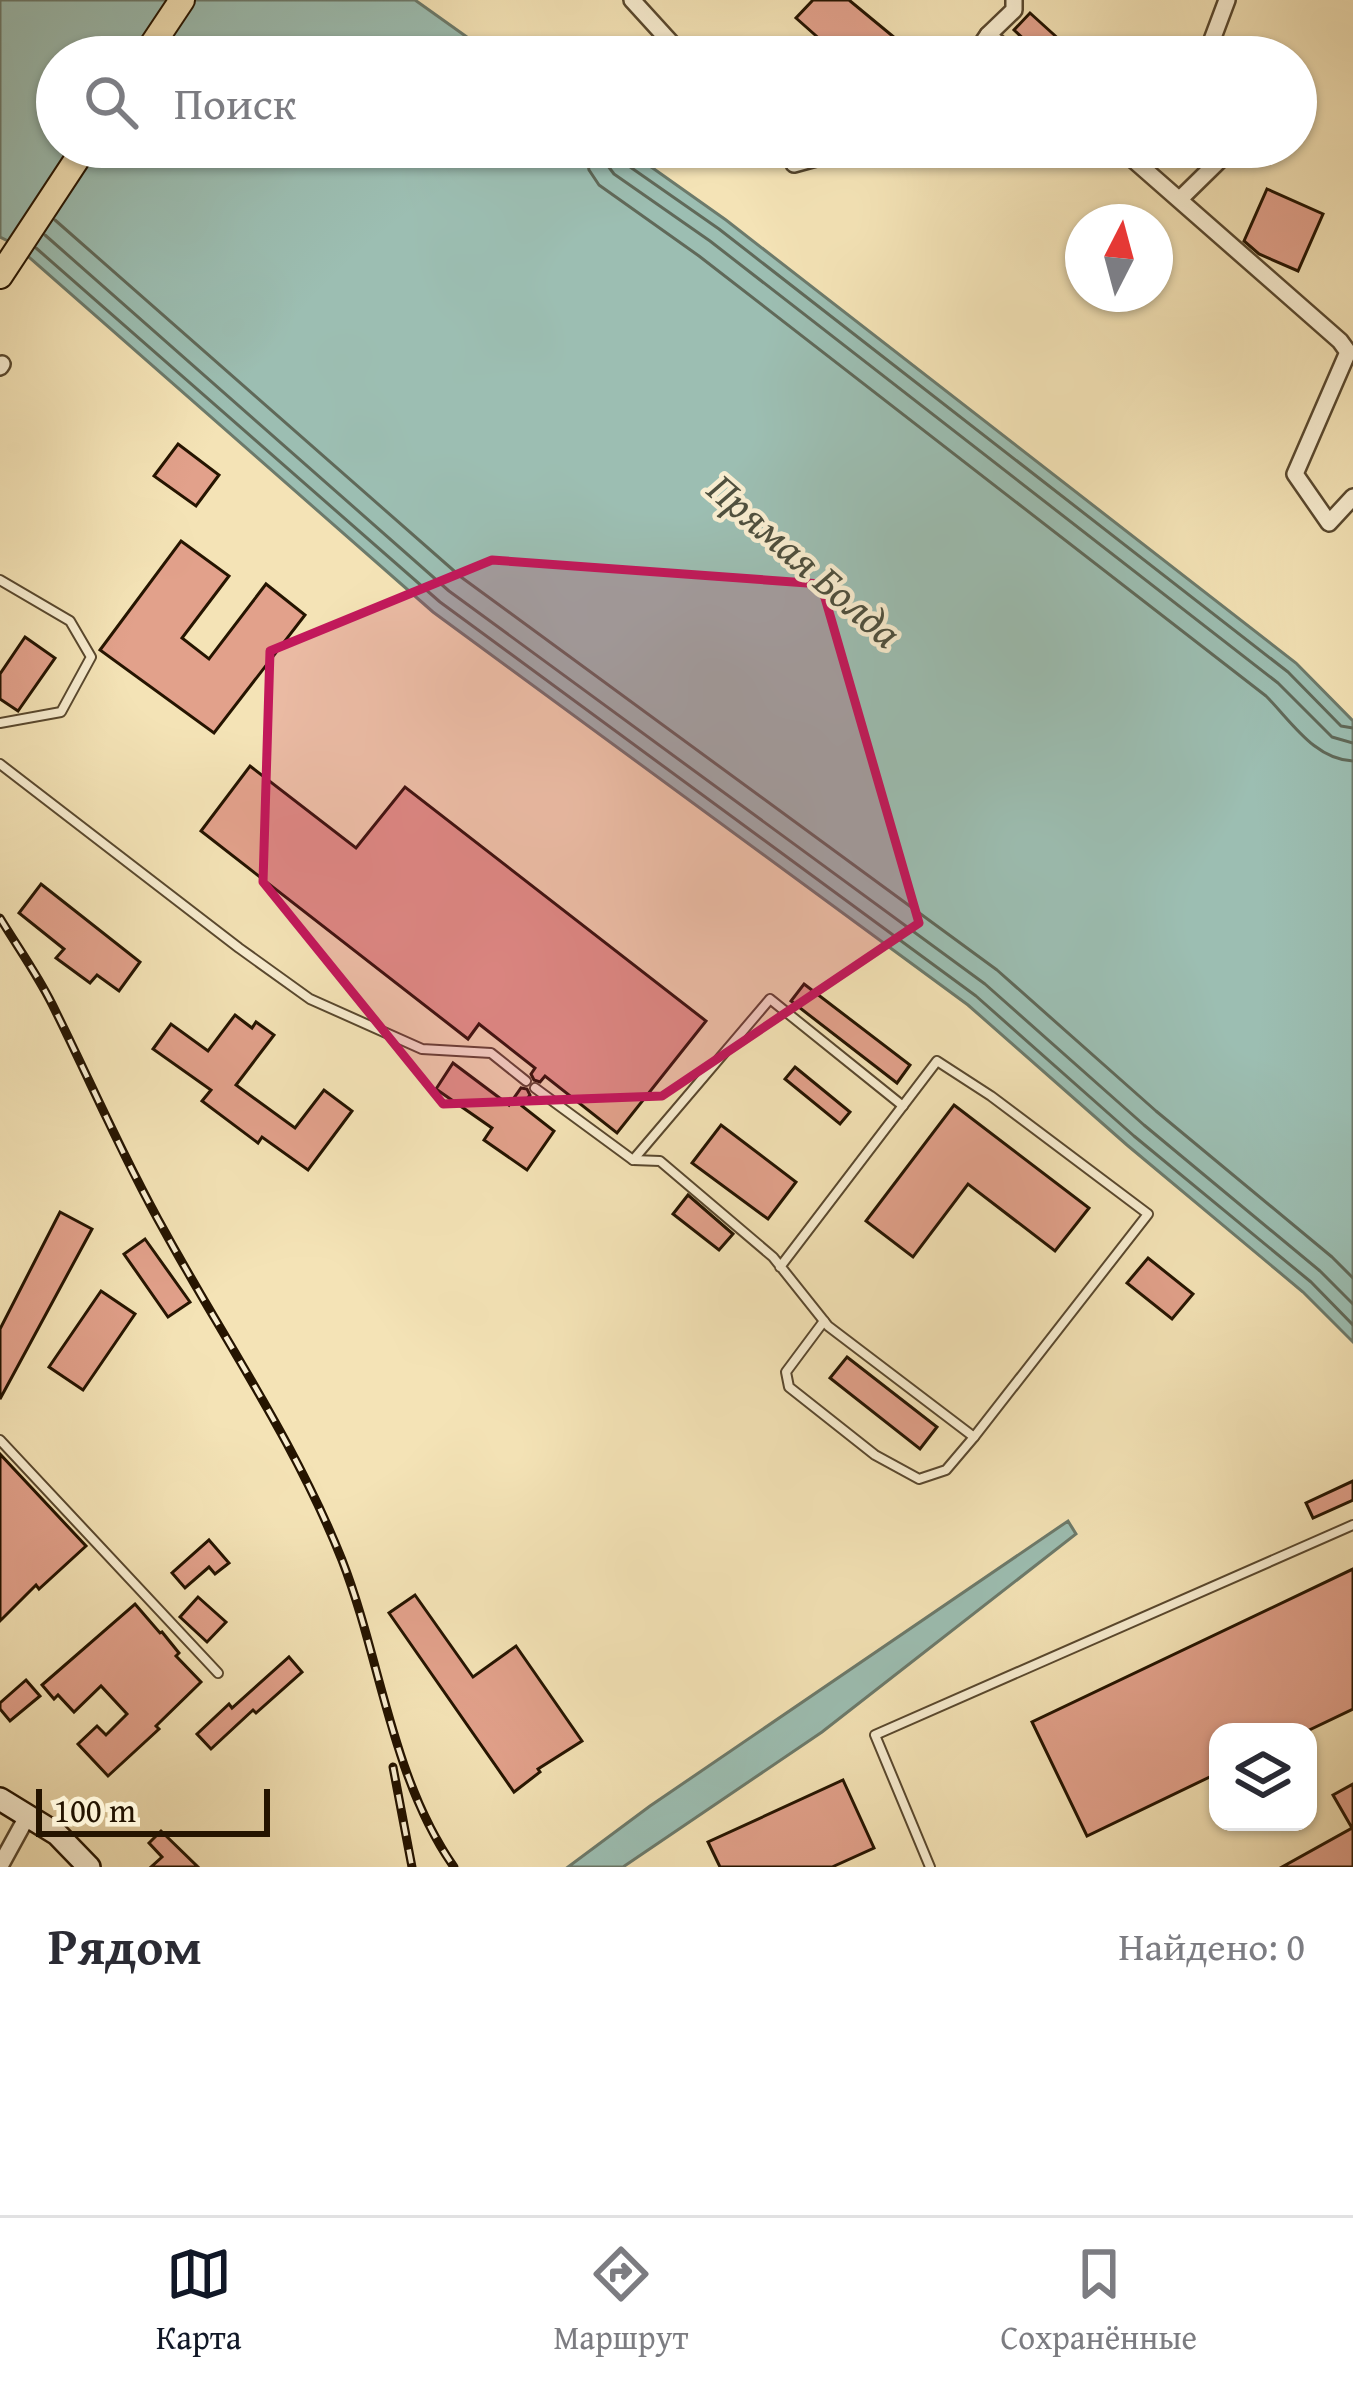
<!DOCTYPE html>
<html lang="ru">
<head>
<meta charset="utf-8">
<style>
  :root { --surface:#fff; --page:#f7f7f7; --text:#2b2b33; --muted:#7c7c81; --line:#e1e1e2; --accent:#111827 }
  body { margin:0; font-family:"Gentium Book Plus",serif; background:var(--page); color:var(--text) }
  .controls { position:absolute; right:36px; bottom:36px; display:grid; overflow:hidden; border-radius:24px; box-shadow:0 3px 9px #0004 }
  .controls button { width:108px; height:108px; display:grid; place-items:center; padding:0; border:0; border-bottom:3px solid var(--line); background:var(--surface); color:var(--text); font:60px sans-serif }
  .compass { position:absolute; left:1065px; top:204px; width:108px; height:108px; border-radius:50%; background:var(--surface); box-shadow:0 3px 9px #0004; rotate:6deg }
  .scale { position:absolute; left:36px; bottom:30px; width:234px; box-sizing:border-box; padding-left:12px; border:6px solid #251400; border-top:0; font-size:33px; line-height:42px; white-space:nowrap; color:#251400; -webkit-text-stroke:9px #f8edd0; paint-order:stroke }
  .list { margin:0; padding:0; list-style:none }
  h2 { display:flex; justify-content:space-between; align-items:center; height:156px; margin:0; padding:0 48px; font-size:51px }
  h2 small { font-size:39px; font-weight:400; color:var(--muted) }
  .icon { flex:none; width:66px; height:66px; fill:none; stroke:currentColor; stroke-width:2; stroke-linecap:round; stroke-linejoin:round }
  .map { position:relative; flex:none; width:1353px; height:1867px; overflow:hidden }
  .search { position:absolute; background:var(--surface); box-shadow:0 3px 9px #0004; left:36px; right:36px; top:36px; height:132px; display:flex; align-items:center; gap:30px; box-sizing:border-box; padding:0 42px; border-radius:66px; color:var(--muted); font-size:45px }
  .sheet { height:348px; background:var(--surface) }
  nav { display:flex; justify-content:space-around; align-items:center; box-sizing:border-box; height:168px; border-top:3px solid var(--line); background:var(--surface); font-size:33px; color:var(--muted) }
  nav a { display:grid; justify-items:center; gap:6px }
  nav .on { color:var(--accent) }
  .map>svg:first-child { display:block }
  .water { fill:#9cbeb2; stroke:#6c7a6b; stroke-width:3 }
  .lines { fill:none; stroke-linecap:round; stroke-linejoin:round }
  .shore { stroke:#606959; stroke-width:3 }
  .building { fill:#e2a18b; stroke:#251400; stroke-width:3 }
  .lane-casing { stroke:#59482e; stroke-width:12 }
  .street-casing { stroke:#59482e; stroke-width:20 }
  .secondary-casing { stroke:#251400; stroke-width:26 }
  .primary-casing { stroke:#251400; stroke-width:28 }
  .lane { stroke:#f8edd0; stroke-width:8 }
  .street { stroke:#f8edd0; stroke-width:15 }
  .secondary { stroke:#f8edd0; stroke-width:21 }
  .primary { stroke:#f4e3b6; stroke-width:24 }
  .rail-casing { stroke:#251400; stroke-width:9 }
  .rail { stroke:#f8edd0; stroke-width:4.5; stroke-dasharray:14; stroke-linecap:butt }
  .marked { fill:#c2185b; fill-opacity:0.2; stroke:#c2185b; stroke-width:9; stroke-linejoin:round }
  .labels { text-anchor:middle; stroke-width:9; stroke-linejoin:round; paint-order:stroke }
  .water-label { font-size:42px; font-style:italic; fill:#4f503e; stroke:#f8edd0 }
</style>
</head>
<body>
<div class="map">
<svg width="1353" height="1867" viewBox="0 0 1353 1867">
  <rect width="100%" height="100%" fill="#f4e3b6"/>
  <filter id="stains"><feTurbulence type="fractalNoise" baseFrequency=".00167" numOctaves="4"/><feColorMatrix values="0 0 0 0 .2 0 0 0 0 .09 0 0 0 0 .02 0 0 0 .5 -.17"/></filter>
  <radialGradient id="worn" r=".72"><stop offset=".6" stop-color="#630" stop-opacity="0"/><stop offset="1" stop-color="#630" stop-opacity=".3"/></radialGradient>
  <!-- water -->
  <g class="water">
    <path d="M0,0H415L495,57H57V147H623L726,220L1296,663L1353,721V1342L1303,1292L1127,1145L968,1005L433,612L14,244L0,237Z"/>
    <path d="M1068,1521L1076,1534L822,1732L623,1867H568L650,1806Z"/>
  </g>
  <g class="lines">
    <!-- shore -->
    <g class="shore">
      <path d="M585,147L589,170L599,185L699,256L1266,696C1291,721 1315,760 1353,761"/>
      <path d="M603,147L605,162L614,174L710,241L1278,683L1332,737L1353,743"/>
      <path d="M618,147V155L623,162L719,229L1288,672L1341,726L1353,728"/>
      <path d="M55,220L461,577L997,970L1156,1111L1332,1257L1353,1278"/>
      <path d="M45,235L449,591L985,984L1144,1125L1320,1271L1353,1304"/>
      <path d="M36,248L440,602L976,996L1134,1136L1311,1282L1353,1325"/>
    </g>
  </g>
  <!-- building -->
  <g class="building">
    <path d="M813,0H849L918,57H825L832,50L796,18Z"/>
    <path d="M1030,13L1062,42L1048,57H1043L1014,30Z"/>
    <path d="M1267,189L1323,214L1298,271L1259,254L1244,241Z"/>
    <path d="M178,444L219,475L196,506L154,476Z"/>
    <path d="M181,541L229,576L182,638L209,659L266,584L305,615L214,733L100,650Z"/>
    <path d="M25,637L55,658L18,711L0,699V674Z"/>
    <path d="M250,766L356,848L405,787L706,1021L617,1133L545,1076L540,1082L534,1080L531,1074L535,1068L479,1024L468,1039L201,831Z"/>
    <path d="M41,884L140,962L119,991L97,975L90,983L56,958L64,949L19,913Z"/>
    <path d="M804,984L910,1065L897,1083L791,1001Z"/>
    <path d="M235,1015L252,1028L256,1022L274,1035L236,1085L295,1128L324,1090L352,1111L308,1170L262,1137L258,1143L202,1101L211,1090L153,1049L171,1024L208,1051Z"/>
    <path d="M453,1063L509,1105L521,1088L527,1089L530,1095L522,1106L554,1131L527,1170L484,1140L492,1128L436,1089Z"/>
    <path d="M795,1067L850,1112L840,1124L785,1079Z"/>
    <path d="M954,1105L1089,1208L1055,1251L968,1184L913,1257L866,1221Z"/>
    <path d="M721,1125L796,1182L768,1219L692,1163Z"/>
    <path d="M688,1195L733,1234L719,1250L673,1214Z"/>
    <path d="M60,1212L92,1229L0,1399V1329Z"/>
    <path d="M145,1239L190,1302L168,1317L124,1254Z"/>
    <path d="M1148,1258L1193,1294L1172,1319L1127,1283Z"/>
    <path d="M101,1291L135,1314L83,1390L49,1367Z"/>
    <path d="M847,1357L937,1427L920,1449L830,1378Z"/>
    <path d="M0,1454L86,1546L39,1589L36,1585L0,1621Z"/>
    <path d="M1353,1481V1500L1313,1518L1306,1503Z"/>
    <path d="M209,1540L229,1563L215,1574L209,1567L185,1588L172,1573Z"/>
    <path d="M1353,1569V1709L1305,1732H1218V1773L1087,1836L1032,1722Z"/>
    <path d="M415,1595L473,1677L516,1646L582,1741L538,1769L540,1772L514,1792L389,1613Z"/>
    <path d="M198,1597L226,1622L207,1642L180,1617Z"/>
    <path d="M135,1604L160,1633L162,1632L179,1653L176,1656L201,1682L156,1726L159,1729L108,1776L78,1744L97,1726L106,1735L127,1714L101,1686L74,1712L58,1695L54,1699L42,1685Z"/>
    <path d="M289,1657L302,1672L256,1713L253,1710L211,1749L197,1734L229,1704L232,1708Z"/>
    <path d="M26,1680L40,1696L10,1721L0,1709V1703Z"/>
    <path d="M843,1780L874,1848L832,1867H720L708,1842Z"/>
    <path d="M1353,1784V1867H1282L1352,1828L1333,1795Z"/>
    <path d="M161,1831L198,1867H151L162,1857L149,1843Z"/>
  </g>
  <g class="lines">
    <!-- lane casing -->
    <g class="lane-casing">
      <g id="lane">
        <path d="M0,580L70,621L91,657L61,712L0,723"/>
        <path d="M0,764L239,948L310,999L422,1049L491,1053L526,1081"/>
        <path d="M535,1088L633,1160L660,1161L773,1257L828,1326L974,1437L1148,1214L991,1096L937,1061L780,1267"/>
        <path d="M633,1160L770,999L903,1106"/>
        <path d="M824,1321L786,1372L789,1387L875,1455L919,1479L946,1470L974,1437"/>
        <path d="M0,1440L218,1673"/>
        <path d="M930,1867L875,1735L1353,1525"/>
      </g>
    </g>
    <!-- street casing -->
    <g class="street-casing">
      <g id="street">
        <path d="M632,0L684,57"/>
        <path d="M988,35L1014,57"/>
        <path d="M973,57L988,35L1014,10V0"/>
        <path d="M1221,57L1212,40L1227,0"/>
        <path d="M1119,147L1340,341L1348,352L1295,474L1329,523L1353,497"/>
        <path d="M794,164L856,147"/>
        <path d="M1180,199L1233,147"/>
        <path d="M0,367L2,364"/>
        <path d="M0,1866L28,1815"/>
      </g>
    </g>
    <!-- secondary casing -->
    <g class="secondary-casing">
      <path id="secondary" d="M0,1799L57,1834L89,1867"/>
    </g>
    <!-- primary casing -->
    <g class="primary-casing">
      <g id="primary">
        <path d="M144,57L182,0"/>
        <path d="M0,276L85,147"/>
      </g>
    </g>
    <!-- lane -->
    <use href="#lane" class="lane"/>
    <!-- street -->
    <use href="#street" class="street"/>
    <!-- secondary -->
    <use href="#secondary" class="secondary"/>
    <!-- primary -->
    <use href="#primary" class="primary"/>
    <!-- rail casing -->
    <g class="rail-casing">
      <g id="rail">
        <path d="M0,918C17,946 37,974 52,1004C90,1080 123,1158 165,1232C225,1341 296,1444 342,1560C381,1660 391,1777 454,1867"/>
        <path d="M393,1767L412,1867"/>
      </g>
    </g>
    <!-- rail -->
    <use href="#rail" class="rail"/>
  </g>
  <!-- marked area -->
  <path class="marked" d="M492,560L821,584L919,923L662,1096L443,1104L263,882L270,651Z"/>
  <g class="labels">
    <!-- water labels -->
    <g class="water-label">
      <text transform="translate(805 560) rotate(41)" y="15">Прямая Болда</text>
    </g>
  </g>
  <rect width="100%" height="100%" filter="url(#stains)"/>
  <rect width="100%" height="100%" fill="url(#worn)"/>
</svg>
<div class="controls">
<button><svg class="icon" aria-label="layers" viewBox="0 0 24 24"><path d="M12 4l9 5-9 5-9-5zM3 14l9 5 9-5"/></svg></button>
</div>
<svg class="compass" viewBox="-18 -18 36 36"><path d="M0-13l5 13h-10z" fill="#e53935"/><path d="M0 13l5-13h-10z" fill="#7c7c81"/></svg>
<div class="scale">100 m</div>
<div class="search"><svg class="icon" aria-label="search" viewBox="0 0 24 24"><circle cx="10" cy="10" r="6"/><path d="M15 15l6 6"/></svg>Поиск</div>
</div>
<section class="sheet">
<h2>Рядом<small>Найдено: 0</small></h2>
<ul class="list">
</ul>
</section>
<nav>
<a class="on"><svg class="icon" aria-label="map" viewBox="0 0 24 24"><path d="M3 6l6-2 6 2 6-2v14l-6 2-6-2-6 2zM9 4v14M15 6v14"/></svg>Карта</a>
<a><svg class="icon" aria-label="directions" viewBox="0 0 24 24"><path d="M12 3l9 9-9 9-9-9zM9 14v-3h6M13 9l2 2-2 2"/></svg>Маршрут</a>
<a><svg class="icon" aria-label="saved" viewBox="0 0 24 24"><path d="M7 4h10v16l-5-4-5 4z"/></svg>Сохранённые</a>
</nav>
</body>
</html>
